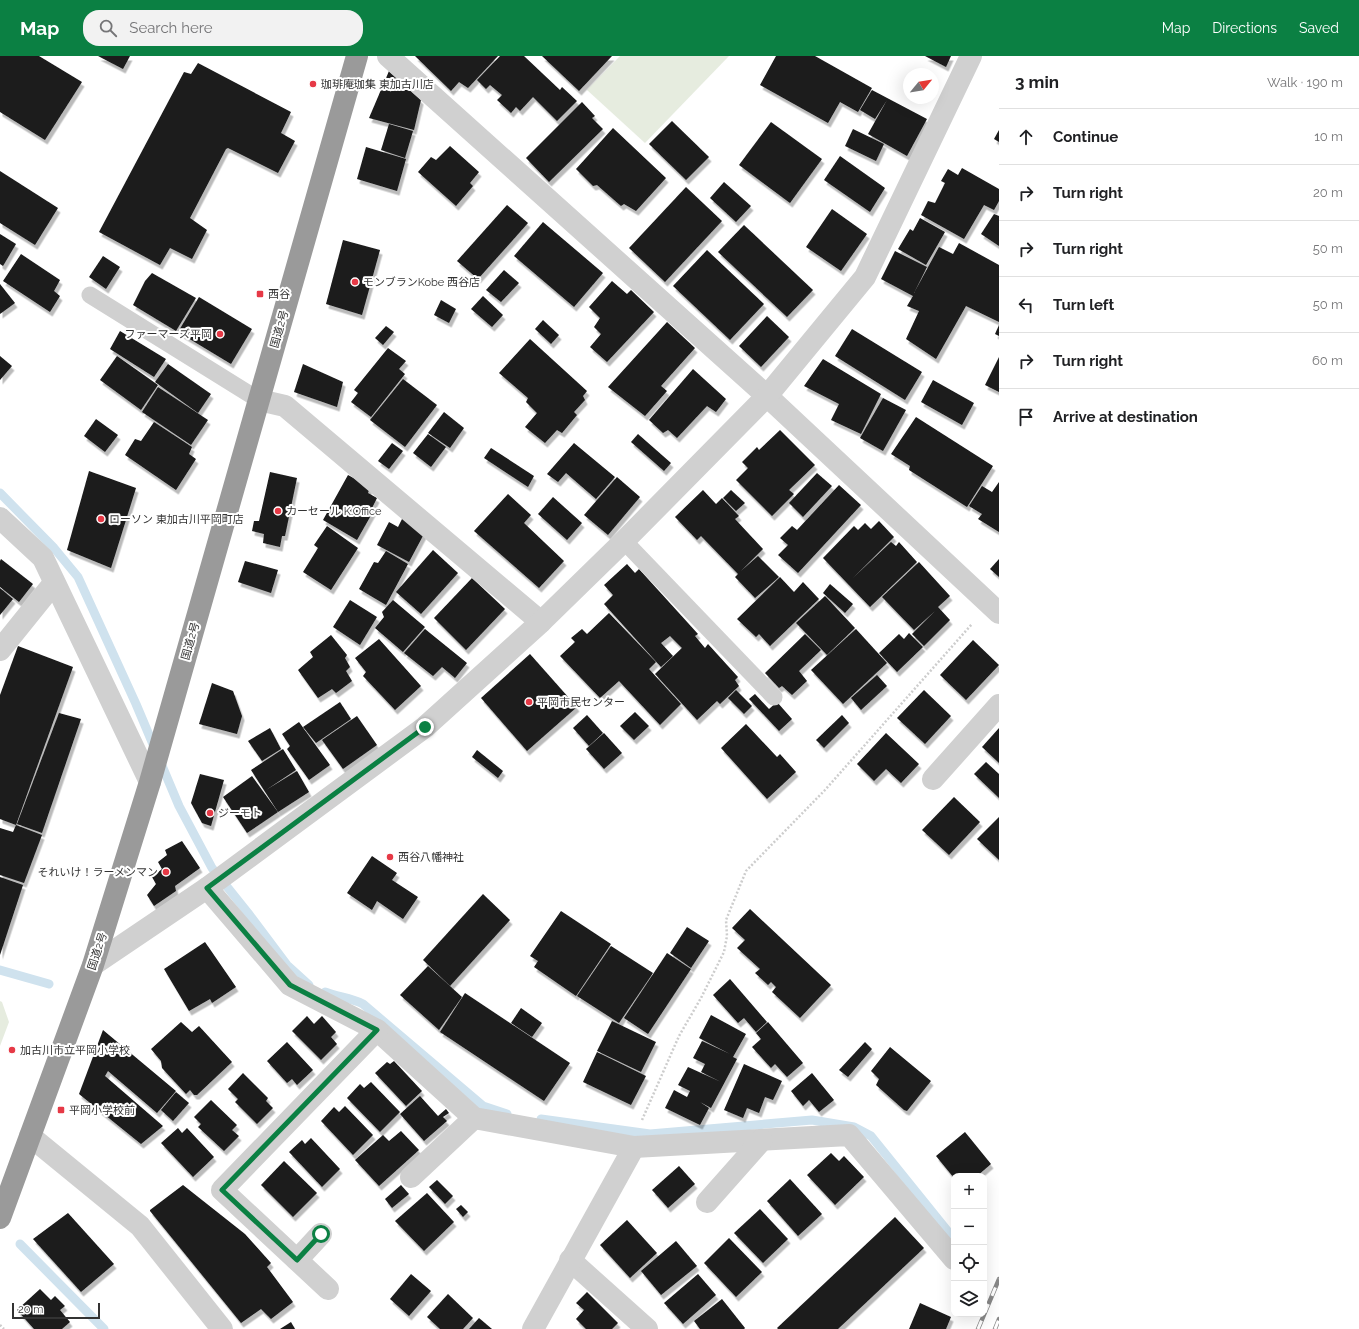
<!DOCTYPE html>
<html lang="en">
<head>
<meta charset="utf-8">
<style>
  :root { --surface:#fff; --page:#f2f2f2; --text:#202124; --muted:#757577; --line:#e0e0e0; --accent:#0b8043 }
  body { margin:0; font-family:Raleway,"Noto Sans JP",sans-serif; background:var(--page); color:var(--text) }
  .controls { position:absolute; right:12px; bottom:12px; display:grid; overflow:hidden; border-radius:8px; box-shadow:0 4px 16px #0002 }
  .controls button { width:36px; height:36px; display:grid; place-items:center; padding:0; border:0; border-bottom:1px solid var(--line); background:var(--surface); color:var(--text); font:20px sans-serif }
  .compass { position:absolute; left:903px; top:12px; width:36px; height:36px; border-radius:50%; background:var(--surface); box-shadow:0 4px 16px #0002; rotate:60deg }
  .scale { position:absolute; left:12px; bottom:10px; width:88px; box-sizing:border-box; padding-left:4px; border:2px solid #333; border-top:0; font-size:11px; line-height:14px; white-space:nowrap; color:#333; -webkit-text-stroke:3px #fff; paint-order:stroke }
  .stop { position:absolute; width:12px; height:12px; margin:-9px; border:3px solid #0b8043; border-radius:50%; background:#fff }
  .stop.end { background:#0b8043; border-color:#fff; box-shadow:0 1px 4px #0008 }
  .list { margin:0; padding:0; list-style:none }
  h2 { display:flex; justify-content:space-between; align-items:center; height:52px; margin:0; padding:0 16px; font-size:17px }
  h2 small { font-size:13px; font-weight:400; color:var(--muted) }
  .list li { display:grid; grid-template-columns:26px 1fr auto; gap:12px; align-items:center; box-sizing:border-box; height:56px; padding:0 16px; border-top:1px solid var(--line) }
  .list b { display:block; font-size:15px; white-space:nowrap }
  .list em { font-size:13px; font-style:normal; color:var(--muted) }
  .icon { flex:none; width:22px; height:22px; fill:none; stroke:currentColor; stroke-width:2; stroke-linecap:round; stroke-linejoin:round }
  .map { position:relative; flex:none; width:999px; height:1273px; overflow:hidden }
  header { display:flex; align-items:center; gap:24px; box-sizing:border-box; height:56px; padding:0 20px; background:var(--accent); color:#fff }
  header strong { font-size:19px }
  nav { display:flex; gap:22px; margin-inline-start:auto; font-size:14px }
  .search { width:280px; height:36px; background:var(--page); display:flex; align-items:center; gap:10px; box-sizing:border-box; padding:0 14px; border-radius:16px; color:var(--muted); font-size:15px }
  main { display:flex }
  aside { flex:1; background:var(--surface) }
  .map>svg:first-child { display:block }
  .green { fill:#e6ecdf }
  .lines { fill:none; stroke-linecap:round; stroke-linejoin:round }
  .stream { stroke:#cfe2ee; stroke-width:9 }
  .building { fill:#1a1a1a; filter:url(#shadow) }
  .path { stroke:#cdcdcd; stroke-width:2.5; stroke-dasharray:2 2; stroke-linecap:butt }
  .lane { stroke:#d0d0d0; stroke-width:17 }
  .street { stroke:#d0d0d0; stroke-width:22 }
  .highway { stroke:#9a9a9a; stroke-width:22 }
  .rail-casing { stroke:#888; stroke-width:4.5 }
  .rail { stroke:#fff; stroke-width:3; stroke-dasharray:9; stroke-linecap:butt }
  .route { stroke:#0b8043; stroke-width:5 }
  .poi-dot { fill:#e63946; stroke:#fff; stroke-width:1.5 }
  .labels { text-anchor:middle; stroke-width:4; stroke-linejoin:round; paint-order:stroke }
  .poi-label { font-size:11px; fill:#333; stroke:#fff; text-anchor:start }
  .street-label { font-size:11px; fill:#333; stroke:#fff }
</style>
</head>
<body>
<header>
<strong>Map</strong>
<div class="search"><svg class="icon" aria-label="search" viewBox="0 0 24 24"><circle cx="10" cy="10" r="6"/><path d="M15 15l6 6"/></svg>Search here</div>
<nav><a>Map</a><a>Directions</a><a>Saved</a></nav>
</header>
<main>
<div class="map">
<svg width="999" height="1273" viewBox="0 0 999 1273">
  <defs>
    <filter id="shadow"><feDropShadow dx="2.5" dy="4.5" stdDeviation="0" flood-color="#0004"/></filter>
  </defs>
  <rect width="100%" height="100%" fill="#fff"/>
  <!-- green -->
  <g class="green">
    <path d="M620,0H729L645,87L587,34Z"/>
    <path d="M0,945L2,946L9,966L0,990Z"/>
  </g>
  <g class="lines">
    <!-- stream -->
    <g class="stream">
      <path d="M0,437L54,492L78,521L136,648L179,750L212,812L248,857L287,909L309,929"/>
      <path d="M0,914L49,928"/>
      <path d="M325,936C338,941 351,942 363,948L483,1050L507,1058"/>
      <path d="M541,1063L650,1078L812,1064L854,1071L871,1080L954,1183"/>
      <path d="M20,1188L104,1273"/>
    </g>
  </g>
  <!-- building -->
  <g class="building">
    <path d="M0,0H39L82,26L45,84L0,56Z"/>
    <path d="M98,0H130L123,13Z"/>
    <path d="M415,0H498L468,32L459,26L451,35Z"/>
    <path d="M500,0H524L560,34L562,31L577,45L557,65L533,41L520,55L516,51L511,57L497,44L502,39L490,29L486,33L477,24Z"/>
    <path d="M542,0H612L579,35Z"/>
    <path d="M776,0H815L872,32L858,56L840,46L828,67L760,29Z"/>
    <path d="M925,0H951L946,11Z"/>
    <path d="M198,7L291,56L281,77L295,85L278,117L228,92L226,93L190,162L207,174L192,203L170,192L160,209L99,176L184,16L191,18Z"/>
    <path d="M389,15L421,44L414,74L369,62Z"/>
    <path d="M872,34L927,63L907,100L868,78L887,44L875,63L860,54Z"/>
    <path d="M582,46L595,60L592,62L603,73L549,126L526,102Z"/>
    <path d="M672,65L709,101L686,124L649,88Z"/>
    <path d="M771,66L822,103L790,147L739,109Z"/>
    <path d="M389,68L413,75L405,102L381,94Z"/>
    <path d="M613,72L666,122L636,155L624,148L621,150L597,129L593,130L576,113Z"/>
    <path d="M853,73L884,88L876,105L845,90Z"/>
    <path d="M999,74V86L994,83Z"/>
    <path d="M450,90L479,116L470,127L473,130L456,150L418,116L431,101L436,104Z"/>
    <path d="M366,91L406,103L397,135L357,123Z"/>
    <path d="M840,100L885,132L870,156L824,124Z"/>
    <path d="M962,112L999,133V145L994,154L984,149L964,183L921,159L928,145L935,147L945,127L941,125L948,113L958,119Z"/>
    <path d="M0,115L58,152L35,189L0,167Z"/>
    <path d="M724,126L751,150L736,166L710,142Z"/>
    <path d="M686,131L722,165L665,226L629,192Z"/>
    <path d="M507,149L528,167L478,223L457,205Z"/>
    <path d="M832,153L867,178L841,215L806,191Z"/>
    <path d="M994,158L999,160V190L981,178Z"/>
    <path d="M920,162L945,176L926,209L898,193L910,173L913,175Z"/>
    <path d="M543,166L603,217L574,251L514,200Z"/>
    <path d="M744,169L813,234L787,261L718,196Z"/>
    <path d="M0,178L16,188L3,210L0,208Z"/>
    <path d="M343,184L380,194L362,259L326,248Z"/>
    <path d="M959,187L999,209V266L966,250L936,303L906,283L919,255L907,250L913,240L881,223L895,195L927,211L914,237L939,191L953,198Z"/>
    <path d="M707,194L764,248L730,284L673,230Z"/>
    <path d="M21,198L60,224L54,235L60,240L50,256L3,225Z"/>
    <path d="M103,200L120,211L106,233L89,221Z"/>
    <path d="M504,214L519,227L501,246L486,234Z"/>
    <path d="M152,217L196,242L176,275L133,249L145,225Z"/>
    <path d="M612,225L627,238L631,234L654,256L607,306L590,291L601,278L594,271L600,262L589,251Z"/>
    <path d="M0,228L15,247L0,258Z"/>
    <path d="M483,240L503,259L492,271L471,253Z"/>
    <path d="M199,241L252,273L231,308L178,276Z"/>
    <path d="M441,244L456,253L449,267L434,259Z"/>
    <path d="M767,260L789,281L761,311L739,290Z"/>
    <path d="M543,264L559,279L551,288L535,273Z"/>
    <path d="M667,266L695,292L661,330L667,335L645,360L608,331Z"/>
    <path d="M999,269V280L995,278Z"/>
    <path d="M386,270L394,276L383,289L375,282Z"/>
    <path d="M852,273L922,316L905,344L835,300Z"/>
    <path d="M120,275L166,303L154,321L110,293Z"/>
    <path d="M530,283L587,335L583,340L585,344L574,356L577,359L562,377L557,374L545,387L525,371L537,357L526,346L528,342L499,317Z"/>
    <path d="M388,292L406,305L399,313L405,318L371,361L351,346L358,337L354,334Z"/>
    <path d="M0,300L12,310L0,324Z"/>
    <path d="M117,300L158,329L141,354L100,324Z"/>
    <path d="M999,301V336L985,329Z"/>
    <path d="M823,303L881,338L861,378L831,364L839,348L804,330Z"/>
    <path d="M168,308L211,338L198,357L155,326Z"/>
    <path d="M303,308L343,326L337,351L294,336Z"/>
    <path d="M693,313L726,343L716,356L707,350L677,382L668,374L663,377L649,364Z"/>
    <path d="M403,323L437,349L405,391L370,364Z"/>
    <path d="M933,324L974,347L962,369L921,346Z"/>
    <path d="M158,331L208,364L191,389L142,356Z"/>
    <path d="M883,342L906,354L883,395L860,382Z"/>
    <path d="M444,356L464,372L450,392L428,377Z"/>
    <path d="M916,361L993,410L967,451L909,414L910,410L891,398Z"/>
    <path d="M96,363L118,379L105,396L84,380Z"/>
    <path d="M154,366L192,391L189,398L196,403L176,434L125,399L135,383L141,385Z"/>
    <path d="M780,374L815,409L789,434L794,438L772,460L736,424L748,412L742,406L757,391L759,394Z"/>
    <path d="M428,378L446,391L431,411L413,397Z"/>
    <path d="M638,378L671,407L664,415L631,386Z"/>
    <path d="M392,387L403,395L389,413L378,405Z"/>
    <path d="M574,387L615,421L596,443L566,417L558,426L547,418Z"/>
    <path d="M491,392L534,420L528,431L484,402Z"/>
    <path d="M89,415L136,432L111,512L67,494Z"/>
    <path d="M270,416L297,422L285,480H282L280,491L263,487L264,478L252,475L254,465H259Z"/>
    <path d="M817,417L832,430L803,461L789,447Z"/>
    <path d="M348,419L370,431L368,437L377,442L372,452L374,454L357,484L323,464Z"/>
    <path d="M617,421L640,441L608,479L584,459Z"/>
    <path d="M999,426V476L978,463L982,458L969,450L982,430L992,436Z"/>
    <path d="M839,429L861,449L798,517L778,499L788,489L780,482L792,470L797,474Z"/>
    <path d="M703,434L716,448L722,442L739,460L735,463L763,493L741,515L758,500L779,521L755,542L735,521L738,518L701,480L697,484L675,461Z"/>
    <path d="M731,434L745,447L736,455L723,442Z"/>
    <path d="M508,438L531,459L524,467L564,505L539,532L474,475Z"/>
    <path d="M553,441L582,467L567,484L538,458Z"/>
    <path d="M403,461L425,476L409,506L377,489L389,466L398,471Z"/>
    <path d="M879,465L894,481L853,522L891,486L896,490L899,486L917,506L870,551L823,502L854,470L858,474L865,467L871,473Z"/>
    <path d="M327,470L358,492L331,534L303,516L318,492L314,489Z"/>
    <path d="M433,494L458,517L421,558L396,536Z"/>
    <path d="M386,495L408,508L386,549L359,533L374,506L378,507Z"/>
    <path d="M1,503L33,528L19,546L0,531V505Z"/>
    <path d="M999,503V521L990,513Z"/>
    <path d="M245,505L278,514L271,537L238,526Z"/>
    <path d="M919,506L950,540L938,551L950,564L924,590L912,578L935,555L914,574L882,541Z"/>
    <path d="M627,508L635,517L639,513L698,578L695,580L705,592L708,588L738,621L735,624L739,630L720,648L717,645L697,664L655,618L688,586L682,592L670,580L661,587L673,600L661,611L604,548L613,539L604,529Z"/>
    <path d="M780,521L794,536L803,526L819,543L770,590L759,578L756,581L737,563Z"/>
    <path d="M472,522L505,553L466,594L434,562Z"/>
    <path d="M830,528L853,548L845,557L823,537Z"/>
    <path d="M0,532L13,543L0,559Z"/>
    <path d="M825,540L855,572L827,599L796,567Z"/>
    <path d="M350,544L377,561L360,589L333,571Z"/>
    <path d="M393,544L425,571L403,596L375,572L384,561L382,556Z"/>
    <path d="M609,557L656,606L649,613L681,648L660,669L619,625L600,642L560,600L575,586L571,582L582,573L587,578Z"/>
    <path d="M425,573L467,607L455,622L442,611L433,620L404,597Z"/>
    <path d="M856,573L887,607L843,648L811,614Z"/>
    <path d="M909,577L923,591L897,616L879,597L899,578L904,583Z"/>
    <path d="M805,578L821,594L799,615L807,625L792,639L782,630L779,632L765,617Z"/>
    <path d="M331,579L347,599L345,602L350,611L346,615L352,625L336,637L332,633L318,642L298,614L313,601L310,596Z"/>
    <path d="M379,583L421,630L395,654L363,620L366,616L355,602Z"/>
    <path d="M973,584L999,609L966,644L940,619Z"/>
    <path d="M18,590L73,611L16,769L0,763V639Z"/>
    <path d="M530,598L577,651L527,695L481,642Z"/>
    <path d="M877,619L887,630L861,654L851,642Z"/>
    <path d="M212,627L233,635L242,660L237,678L199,668Z"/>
    <path d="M736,634L752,650L744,658L728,642Z"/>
    <path d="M924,634L951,660L925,688L897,662Z"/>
    <path d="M755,638L769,653L777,646L792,663L779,675L749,643Z"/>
    <path d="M340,646L351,663L316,687L303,671Z"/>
    <path d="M635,656L649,670L634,684L620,670Z"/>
    <path d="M59,657L81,663L42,777L17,768Z"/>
    <path d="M587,659L603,677L589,690L573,672Z"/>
    <path d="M842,659L849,667L824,692L816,684Z"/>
    <path d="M357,660L377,689L343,713L322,684Z"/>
    <path d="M299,666L330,709L309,724L287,693L290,690L282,678Z"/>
    <path d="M746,668L777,701L780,698L796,716L767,743L721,692Z"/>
    <path d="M270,672L281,693L262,705L248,685Z"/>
    <path d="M999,672V707L982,691Z"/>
    <path d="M604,677L622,697L604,713L586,693Z"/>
    <path d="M886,677L919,708L901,727L886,713L874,725L857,708Z"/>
    <path d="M283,693L296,714L266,734L297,715L309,736L278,756L251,714Z"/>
    <path d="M477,694L503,715L498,722L472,701Z"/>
    <path d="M986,706L999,718V742L974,718Z"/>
    <path d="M200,718L224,724L211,770L202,767L191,747Z"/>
    <path d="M252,720L278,756L247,777L223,741Z"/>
    <path d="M954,741L980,766L949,799L922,774Z"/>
    <path d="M999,761V804L977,783Z"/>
    <path d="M16,769L42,779L24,827L0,819V772L13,776Z"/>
    <path d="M182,785L200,812L175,830L176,835L154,850L147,839L156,828L152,821L162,813L158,806L167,799L165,794Z"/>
    <path d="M372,800L397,817L392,824L418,841L403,863L377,845L372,854L347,837Z"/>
    <path d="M0,821L23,829L0,899Z"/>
    <path d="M483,838L510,864L450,930L423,904Z"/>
    <path d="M750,853L831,929L800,962L772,936L776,931L771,926L768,929L755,917L760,913L737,892L745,884L732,872Z"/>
    <path d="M561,855L611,888L576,940L534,911L538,905L530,900Z"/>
    <path d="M687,871L709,885L691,912L670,897Z"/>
    <path d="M205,886L236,931L212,947L210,943L189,955L164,913Z"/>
    <path d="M611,890L653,917L619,967L577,940Z"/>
    <path d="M667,897L691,913L648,978L624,962Z"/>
    <path d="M428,910L462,941L439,974L400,939Z"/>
    <path d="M730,923L767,966L756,976L744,962L738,967L713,939Z"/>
    <path d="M465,937L570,1007L544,1045L440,976Z"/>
    <path d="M521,952L542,967L532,981L511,967Z"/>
    <path d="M711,959L746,978L733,1001L737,1003L711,1052L700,1046L709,1052L700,1069L665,1052L674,1034L687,1041L690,1035L678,1029L688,1011L721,1026L701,1016L705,1008L693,1002L702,985L730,998L699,982Z"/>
    <path d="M307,960L314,968L322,960L336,976L331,981L337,988L321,1004L292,975Z"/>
    <path d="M612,965L656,986L641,1016L597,995Z"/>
    <path d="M181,966L192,976L199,970L232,1006L197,1039H194L190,1034L186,1038L162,1012L161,1005L151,993Z"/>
    <path d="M768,966L803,1007L787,1021L775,1008L771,1012L752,991L761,983L756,977Z"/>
    <path d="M103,974L176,1035L157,1057L108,1015L105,1020L163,1070L141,1088L79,1038Z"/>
    <path d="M287,986L313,1014L297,1029L292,1023L287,1027L267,1005Z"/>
    <path d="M865,986L872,993L848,1021L839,1014Z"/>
    <path d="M890,991L931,1025L907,1055L904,1054L876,1029L879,1023L871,1015Z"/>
    <path d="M597,996L646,1020L631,1049L583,1026Z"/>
    <path d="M394,1005L422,1035L406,1050L375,1017L387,1006L390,1008Z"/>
    <path d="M744,1008L782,1025L773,1044L765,1041L759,1057L747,1052L743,1062L724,1054Z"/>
    <path d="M243,1017L268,1042L266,1045L273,1052L257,1068L235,1046L238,1043L228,1033Z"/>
    <path d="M812,1017L834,1044L819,1056L809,1044L803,1050L791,1035Z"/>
    <path d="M371,1026L400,1056L380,1076L347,1042L360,1028L364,1032Z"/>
    <path d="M176,1036L189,1047L173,1065L161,1054Z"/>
    <path d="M420,1040L438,1060L446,1053L449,1057L443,1061L447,1065L424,1085L400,1058Z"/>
    <path d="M211,1044L237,1069L232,1074L239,1080L224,1095L198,1071L201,1068L194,1061Z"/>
    <path d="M345,1050L373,1079L353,1099L321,1065L334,1051L339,1056Z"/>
    <path d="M178,1072L182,1077L187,1072L214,1101L193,1121L161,1087Z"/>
    <path d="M401,1075L419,1094L379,1130L355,1104L383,1079L389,1085Z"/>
    <path d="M965,1076L991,1108L977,1120H954V1122L936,1100Z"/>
    <path d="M311,1082L340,1113L322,1131L289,1096L302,1084L305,1088Z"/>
    <path d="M831,1097L839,1105L844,1100L864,1121L835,1149L807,1119Z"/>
    <path d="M284,1105L317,1137L293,1161L261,1129Z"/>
    <path d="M679,1110L695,1128L668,1152L652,1134Z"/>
    <path d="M790,1123L822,1158L798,1180L767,1145Z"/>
    <path d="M437,1124L453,1140L445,1148L429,1131Z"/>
    <path d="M183,1129L245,1178L271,1207L267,1211L293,1246L271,1263L261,1253L241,1267L150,1155V1154Z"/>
    <path d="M401,1129L409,1138L392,1152L385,1143Z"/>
    <path d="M427,1137L454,1166L424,1195L395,1165Z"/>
    <path d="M461,1149L468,1156L463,1161L456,1153Z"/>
    <path d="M760,1153L788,1183L763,1207L734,1177Z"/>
    <path d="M68,1157L114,1208L81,1236L33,1183Z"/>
    <path d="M895,1161L924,1192L838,1273H778L777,1272Z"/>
    <path d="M627,1164L657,1197L630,1222L600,1189Z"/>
    <path d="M729,1182L762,1216L736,1241L704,1207Z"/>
    <path d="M676,1185L697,1210L661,1239L641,1215Z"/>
    <path d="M411,1218L431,1235L409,1260L390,1243Z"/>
    <path d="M698,1218L716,1239L683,1268L664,1247Z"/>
    <path d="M40,1233L51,1244L55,1240L65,1250L60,1254L70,1266L62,1273H34L17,1254Z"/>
    <path d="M587,1236L618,1267L612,1273H586L576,1263L584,1254L576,1247Z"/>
    <path d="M448,1238L473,1262L463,1273H440L427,1261Z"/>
    <path d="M722,1243L745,1272L744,1273H700L694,1265Z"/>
    <path d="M920,1247L951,1261L946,1273H909Z"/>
    <path d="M479,1262L492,1273H469Z"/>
    <path d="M291,1266L295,1273H280Z"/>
  </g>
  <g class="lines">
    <!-- path -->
    <g class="path">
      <path d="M642,1064L679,980L701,942L724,896L727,880L726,864L746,815L825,734L972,568"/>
      <path d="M0,1269L4,1273"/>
    </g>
    <!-- lane -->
    <g class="lane">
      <path d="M90,239L259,344"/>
      <path d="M624,485L774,641"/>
    </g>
    <!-- street -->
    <g class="street">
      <path d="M388,0L767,340L999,557"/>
      <path d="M259,344L285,350L541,566"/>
      <path d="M0,462L43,502L150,726"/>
      <path d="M0,594L54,527"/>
      <path d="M933,723L999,649"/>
      <path d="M207,832L290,929L377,974L474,1062L634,1091L849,1079L954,1203"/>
      <path d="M93,909L207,832L425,671L541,566L624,485L767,340L865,221L971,0"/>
      <path d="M30,1080L140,1170L222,1273"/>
      <path d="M411,1121L474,1062"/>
      <path d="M707,1146L762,1084"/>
      <path d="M297,1204L321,1178"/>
      <path d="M570,1204L647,1273"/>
      <path d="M328,1233L222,1134L377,974"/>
      <path d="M533,1273L634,1091"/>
    </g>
    <!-- highway -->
    <path class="highway" d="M0,1162L93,909L150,726L357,0"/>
    <!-- rail casing -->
    <g class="rail-casing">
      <g id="rail">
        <path d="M978,1273L999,1223"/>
        <path d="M995,1273L999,1263"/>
      </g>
    </g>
    <!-- rail -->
    <use href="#rail" class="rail"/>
  </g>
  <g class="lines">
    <!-- route -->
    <path class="route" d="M321,1178L297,1204L222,1134L377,974L290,929L207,832L425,671"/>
  </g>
  <!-- markers -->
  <g class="poi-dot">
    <circle cx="313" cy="28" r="4"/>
    <circle cx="355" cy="226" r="4"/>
    <rect x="256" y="234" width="8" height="8" rx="2"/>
    <circle cx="220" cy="278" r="4"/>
    <circle cx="278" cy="455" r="4"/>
    <circle cx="101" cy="463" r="4"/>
    <circle cx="529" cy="646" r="4"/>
    <circle cx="210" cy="757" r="4"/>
    <circle cx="390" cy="801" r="4"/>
    <circle cx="166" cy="816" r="4"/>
    <circle cx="12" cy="994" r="4"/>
    <rect x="57" y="1050" width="8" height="8" rx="2"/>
  </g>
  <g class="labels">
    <!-- poi labels -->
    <g class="poi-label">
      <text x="321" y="32">珈琲庵珈集 東加古川店</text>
      <text x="363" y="230">モンブランKobe 西谷店</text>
      <text x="268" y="242">西谷</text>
      <text x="212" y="282" text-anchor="end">ファーマーズ平岡</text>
      <text x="286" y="459">カーセール K.Office</text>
      <text x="109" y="467">ローソン 東加古川平岡町店</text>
      <text x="537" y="650">平岡市民センター</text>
      <text x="218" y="761">ジーモト</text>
      <text x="398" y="805">西谷八幡神社</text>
      <text x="158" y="820" text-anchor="end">それいけ！ラーメンマン</text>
      <text x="20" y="998">加古川市立平岡小学校</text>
      <text x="69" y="1058">平岡小学校前</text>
    </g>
    <!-- street labels -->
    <g class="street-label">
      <text transform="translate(279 273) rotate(-74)" y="4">国道2号</text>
      <text transform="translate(190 585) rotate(-74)" y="4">国道2号</text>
      <text transform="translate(97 895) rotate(-72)" y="4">国道2号</text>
    </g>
  </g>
</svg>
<div class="controls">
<button>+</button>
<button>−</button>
<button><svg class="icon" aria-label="locate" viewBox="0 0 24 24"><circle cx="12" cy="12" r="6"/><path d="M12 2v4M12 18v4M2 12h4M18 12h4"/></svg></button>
<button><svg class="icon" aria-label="layers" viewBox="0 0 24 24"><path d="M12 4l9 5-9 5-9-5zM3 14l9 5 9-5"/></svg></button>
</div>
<svg class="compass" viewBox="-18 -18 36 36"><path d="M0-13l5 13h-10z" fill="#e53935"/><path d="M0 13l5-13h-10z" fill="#757577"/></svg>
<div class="scale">20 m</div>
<div class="stop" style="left:321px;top:1178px"></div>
<div class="stop end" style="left:425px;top:671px"></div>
</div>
<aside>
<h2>3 min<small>Walk · 190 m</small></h2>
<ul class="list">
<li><svg class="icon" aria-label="ahead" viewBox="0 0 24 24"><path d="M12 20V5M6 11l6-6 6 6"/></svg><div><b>Continue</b></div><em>10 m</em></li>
<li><svg class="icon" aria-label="right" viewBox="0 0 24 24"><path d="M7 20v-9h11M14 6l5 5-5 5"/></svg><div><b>Turn right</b></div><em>20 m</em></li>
<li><svg class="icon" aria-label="right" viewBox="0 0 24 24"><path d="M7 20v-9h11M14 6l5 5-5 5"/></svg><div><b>Turn right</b></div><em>50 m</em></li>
<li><svg class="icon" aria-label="left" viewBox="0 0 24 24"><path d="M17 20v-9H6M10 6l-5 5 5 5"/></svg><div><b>Turn left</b></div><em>50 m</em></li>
<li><svg class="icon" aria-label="right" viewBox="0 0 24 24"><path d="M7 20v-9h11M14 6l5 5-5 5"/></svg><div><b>Turn right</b></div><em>60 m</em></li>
<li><svg class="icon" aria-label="arrive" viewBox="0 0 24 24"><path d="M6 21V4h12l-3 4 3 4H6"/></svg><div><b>Arrive at destination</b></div></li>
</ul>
</aside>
</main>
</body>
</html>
